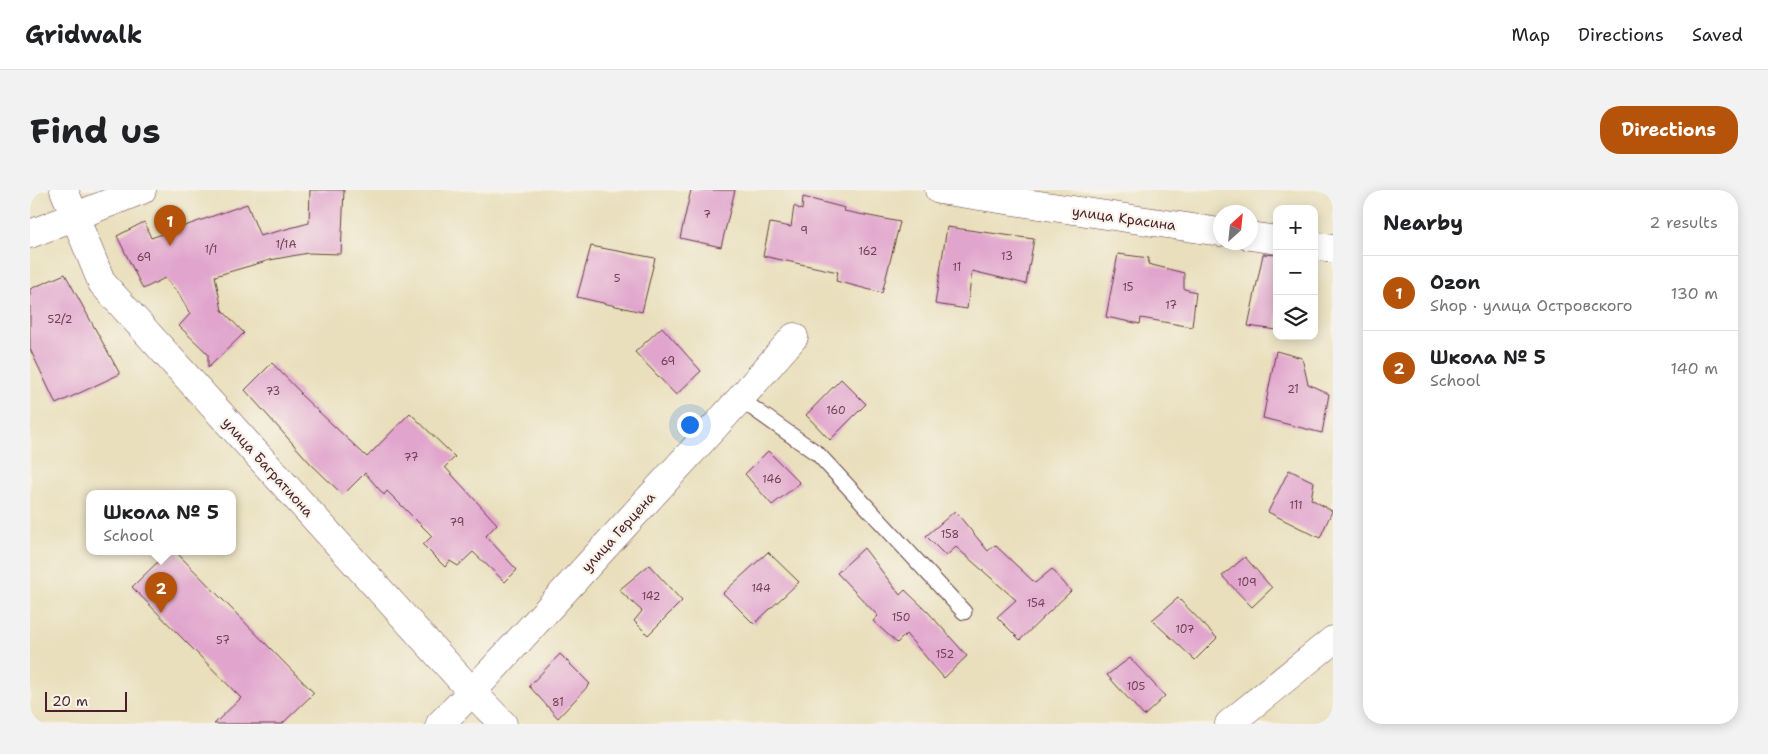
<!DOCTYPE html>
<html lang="en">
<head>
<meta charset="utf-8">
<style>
  :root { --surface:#fff; --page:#f2f2f2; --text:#202124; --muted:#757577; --line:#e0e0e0; --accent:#b45309 }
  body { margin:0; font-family:"Shantell Sans",sans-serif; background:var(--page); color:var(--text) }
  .controls { position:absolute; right:15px; top:15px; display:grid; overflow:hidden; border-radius:10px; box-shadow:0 2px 12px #0003 }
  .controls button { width:45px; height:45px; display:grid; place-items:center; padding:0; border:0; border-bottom:1px solid var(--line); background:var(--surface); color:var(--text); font:25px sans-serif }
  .compass { position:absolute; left:1183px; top:15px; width:45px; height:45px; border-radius:50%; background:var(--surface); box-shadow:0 2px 12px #0003; rotate:27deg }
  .scale { position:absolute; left:15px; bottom:12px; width:82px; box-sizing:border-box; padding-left:5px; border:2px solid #4a1f2b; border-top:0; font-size:14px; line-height:18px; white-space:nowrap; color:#4a1f2b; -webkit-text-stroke:4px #f7f3e8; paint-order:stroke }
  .you { position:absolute; left:659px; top:234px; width:18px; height:18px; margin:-12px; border:4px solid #fff; border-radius:50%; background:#1a73e8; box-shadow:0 0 0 8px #1a73e833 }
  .badge { display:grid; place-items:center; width:32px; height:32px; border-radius:50%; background:var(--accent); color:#fff; font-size:16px; font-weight:700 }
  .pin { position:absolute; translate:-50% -41px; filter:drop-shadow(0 1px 2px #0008) }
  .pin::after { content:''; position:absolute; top:26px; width:18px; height:15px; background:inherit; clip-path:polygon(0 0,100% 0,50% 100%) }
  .popup { position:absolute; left:56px; top:300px; width:150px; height:65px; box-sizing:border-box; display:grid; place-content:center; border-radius:10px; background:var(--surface); filter:drop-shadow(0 1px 4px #0005); font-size:16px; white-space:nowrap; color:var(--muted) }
  .popup b { font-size:19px; color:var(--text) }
  .popup::after { content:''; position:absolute; left:50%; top:100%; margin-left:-10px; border:10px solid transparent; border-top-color:var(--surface) }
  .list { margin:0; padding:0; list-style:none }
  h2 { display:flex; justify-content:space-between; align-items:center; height:65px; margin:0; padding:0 20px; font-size:21px }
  h2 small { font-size:16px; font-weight:400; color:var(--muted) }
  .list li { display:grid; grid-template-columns:32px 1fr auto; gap:15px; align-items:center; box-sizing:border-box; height:75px; padding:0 20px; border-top:1px solid var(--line) }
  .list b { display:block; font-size:19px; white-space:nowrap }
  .list p { margin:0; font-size:16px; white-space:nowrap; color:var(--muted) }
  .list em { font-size:16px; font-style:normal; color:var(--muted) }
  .icon { flex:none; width:28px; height:28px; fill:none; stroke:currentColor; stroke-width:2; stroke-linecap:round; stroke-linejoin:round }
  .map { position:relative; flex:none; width:1303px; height:534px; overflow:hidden; border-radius:20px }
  header { display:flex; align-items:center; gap:30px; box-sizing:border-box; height:70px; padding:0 25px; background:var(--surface); border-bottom:1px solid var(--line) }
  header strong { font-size:24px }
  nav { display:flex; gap:28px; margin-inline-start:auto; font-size:18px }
  .intro { display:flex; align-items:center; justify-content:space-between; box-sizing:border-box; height:120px; padding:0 30px }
  h1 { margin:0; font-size:35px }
  .button { padding:12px 22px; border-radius:20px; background:var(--accent); color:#fff; font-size:18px; font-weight:700 }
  main { display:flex; gap:30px; padding:0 30px }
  aside { flex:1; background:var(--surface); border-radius:20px; box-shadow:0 2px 12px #0003 }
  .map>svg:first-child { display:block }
  .building { fill:#e1a5cd }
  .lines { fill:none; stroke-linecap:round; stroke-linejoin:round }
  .lane-casing { stroke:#623c41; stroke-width:17 }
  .street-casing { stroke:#623c41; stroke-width:29 }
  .secondary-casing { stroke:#623c41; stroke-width:29 }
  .lane { stroke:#fff; stroke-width:15 }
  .street { stroke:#fff; stroke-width:28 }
  .secondary { stroke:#fff; stroke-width:28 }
  .labels { text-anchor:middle; stroke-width:4.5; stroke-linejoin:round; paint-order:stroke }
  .number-label { font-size:11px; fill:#704054 }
  .street-label { font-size:14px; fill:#4a1f2b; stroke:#f7f3e8 }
</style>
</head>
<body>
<header>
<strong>Gridwalk</strong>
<nav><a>Map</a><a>Directions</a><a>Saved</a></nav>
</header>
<div class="intro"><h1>Find us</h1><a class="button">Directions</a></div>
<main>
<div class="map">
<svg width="1303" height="534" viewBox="0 0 1303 534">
  <rect width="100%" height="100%" fill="#f7f3e8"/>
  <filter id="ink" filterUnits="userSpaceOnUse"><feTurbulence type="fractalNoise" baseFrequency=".02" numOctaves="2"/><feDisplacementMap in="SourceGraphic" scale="10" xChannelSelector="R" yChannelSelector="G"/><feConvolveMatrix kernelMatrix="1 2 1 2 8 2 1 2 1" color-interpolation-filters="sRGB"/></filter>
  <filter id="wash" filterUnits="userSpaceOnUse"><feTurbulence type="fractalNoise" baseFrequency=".0096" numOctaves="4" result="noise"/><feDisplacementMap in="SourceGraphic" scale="20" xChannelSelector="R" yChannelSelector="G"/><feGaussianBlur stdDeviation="1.12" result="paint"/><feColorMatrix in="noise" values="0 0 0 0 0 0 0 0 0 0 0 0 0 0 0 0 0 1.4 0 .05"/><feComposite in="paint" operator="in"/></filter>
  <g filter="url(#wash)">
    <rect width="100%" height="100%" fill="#e9dfbc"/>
    <g id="blocks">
      <!-- building -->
      <g class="building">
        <path d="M280,0H314L311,64L278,63L240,70L185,86L192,120L214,143L178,178V164L149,136L160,124L149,104L135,88L113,99L87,46L114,32L121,48L217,14L230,46L279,33Z"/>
        <path d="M661,0H705L691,57L650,48Z"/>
        <path d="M773,7L815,18L814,21L870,32L852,103L806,91L808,82L733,66L740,33L761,37L764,16L772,20Z"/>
        <path d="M917,37L1004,49L996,94L942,81L937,119L905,114Z"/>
        <path d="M561,56L625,68L612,122L547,107Z"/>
        <path d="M1088,64L1119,68L1118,74L1154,83V99L1166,102L1162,137L1111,128L1110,134L1076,127Z"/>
        <path d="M1233,64L1247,65V140L1218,136Z"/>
        <path d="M35,84L90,184L26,214L0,159V99Z"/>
        <path d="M632,137L671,181L646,205L605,162Z"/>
        <path d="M1246,161L1272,168L1278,194L1299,204L1292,243L1233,228Z"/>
        <path d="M242,173L271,203L270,204L337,267L380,223L425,267L415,277L467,334L456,346L487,380L475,392L443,362L428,376L420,371L415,377L393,355L402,346L357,301L354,305L335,283L313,305L280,273L215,200Z"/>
        <path d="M811,189L836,214L800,250L776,225Z"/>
        <path d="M738,261L770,293L742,315L715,284Z"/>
        <path d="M1259,280L1284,292L1281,309L1302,321L1290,348L1238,322Z"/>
        <path d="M925,321L958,361L965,355L1005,393L1022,379L1041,401L990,450L967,427L986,410L926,357L916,366L896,346Z"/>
        <path d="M834,358L870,405L875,400L898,422L937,466L914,488L876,444L867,453L843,431L848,426L807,383Z"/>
        <path d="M138,362H146L284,503L252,534H184L211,508L102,397Z"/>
        <path d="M738,362L769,392L724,434L693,403Z"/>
        <path d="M1215,367L1242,398L1222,417L1192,386Z"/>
        <path d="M619,375L652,411L618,445L604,431L612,421L589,400Z"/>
        <path d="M1148,408L1187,448L1165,470L1122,430Z"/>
        <path d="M530,464L560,494L528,528L499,496Z"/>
        <path d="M1100,468L1135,506L1114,526L1077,485Z"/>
      </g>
    </g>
  </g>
  <g filter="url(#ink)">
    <use href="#blocks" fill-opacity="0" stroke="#623c41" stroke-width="1"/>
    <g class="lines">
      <!-- lane casing -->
      <g class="lane-casing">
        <path id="lane" d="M710,209L788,264L934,422"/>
      </g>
      <!-- street casing -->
      <g class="street-casing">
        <g id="street">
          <path d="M410,534L442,502L710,209L764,147"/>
          <path d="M1199,534L1303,450"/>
        </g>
      </g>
      <!-- secondary casing -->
      <g class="secondary-casing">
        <g id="secondary">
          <path d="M34,0L72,93L442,502L473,534"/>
          <path d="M909,0L1190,42"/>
          <path d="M0,44L112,0"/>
          <path d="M1220,46L1247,50"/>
          <path d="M1284,56L1303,59"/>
        </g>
      </g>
      <!-- lane -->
      <use href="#lane" class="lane"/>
      <!-- street -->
      <use href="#street" class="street"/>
      <!-- secondary -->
      <use href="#secondary" class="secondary"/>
    </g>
  </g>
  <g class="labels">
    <!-- number labels -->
    <g class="number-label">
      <text x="677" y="28">7</text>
      <text x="774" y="44">9</text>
      <text x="256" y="58">1/1А</text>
      <text x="181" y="63">1/1</text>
      <text x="838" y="65">162</text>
      <text x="977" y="70">13</text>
      <text x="114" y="71">69</text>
      <text x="927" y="81">11</text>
      <text x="587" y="92">5</text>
      <text x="1098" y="101">15</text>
      <text x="1141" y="119">17</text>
      <text x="30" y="133">52/2</text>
      <text x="638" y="175">69</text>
      <text x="1263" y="203">21</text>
      <text x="243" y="205">73</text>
      <text x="806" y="224">160</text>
      <text x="381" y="271">77</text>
      <text x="742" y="293">146</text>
      <text x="1266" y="319">111</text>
      <text x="427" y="336">79</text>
      <text x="920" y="348">158</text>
      <text x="1217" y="396">109</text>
      <text x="731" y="402">144</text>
      <text x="621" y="410">142</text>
      <text x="1006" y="417">154</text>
      <text x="871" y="431">150</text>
      <text x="1155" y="443">107</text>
      <text x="193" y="454">57</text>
      <text x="915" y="468">152</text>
      <text x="1106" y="500">105</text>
      <text x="528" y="516">81</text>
    </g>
    <!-- street labels -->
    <g class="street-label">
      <text transform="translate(1094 28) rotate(8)" y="5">улица Красина</text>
      <text transform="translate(238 277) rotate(48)" y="5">улица Багратиона</text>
      <text transform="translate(588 342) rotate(-48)" y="5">улица Герцена</text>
    </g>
  </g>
</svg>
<div class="controls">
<button>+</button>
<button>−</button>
<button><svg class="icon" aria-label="layers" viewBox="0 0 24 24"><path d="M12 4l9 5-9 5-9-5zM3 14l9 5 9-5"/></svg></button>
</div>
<svg class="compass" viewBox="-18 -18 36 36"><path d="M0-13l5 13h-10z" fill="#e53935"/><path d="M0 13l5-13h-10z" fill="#757577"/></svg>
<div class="scale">20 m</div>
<div class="you"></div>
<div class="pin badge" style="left:140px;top:56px">1</div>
<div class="pin badge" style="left:131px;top:423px">2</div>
<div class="popup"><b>Школа № 5</b>School</div>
</div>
<aside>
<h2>Nearby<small>2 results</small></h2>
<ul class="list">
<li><span class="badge">1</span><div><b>Ozon</b><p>Shop · улица Островского</p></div><em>130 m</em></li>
<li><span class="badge">2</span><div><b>Школа № 5</b><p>School</p></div><em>140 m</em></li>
</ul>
</aside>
</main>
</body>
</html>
